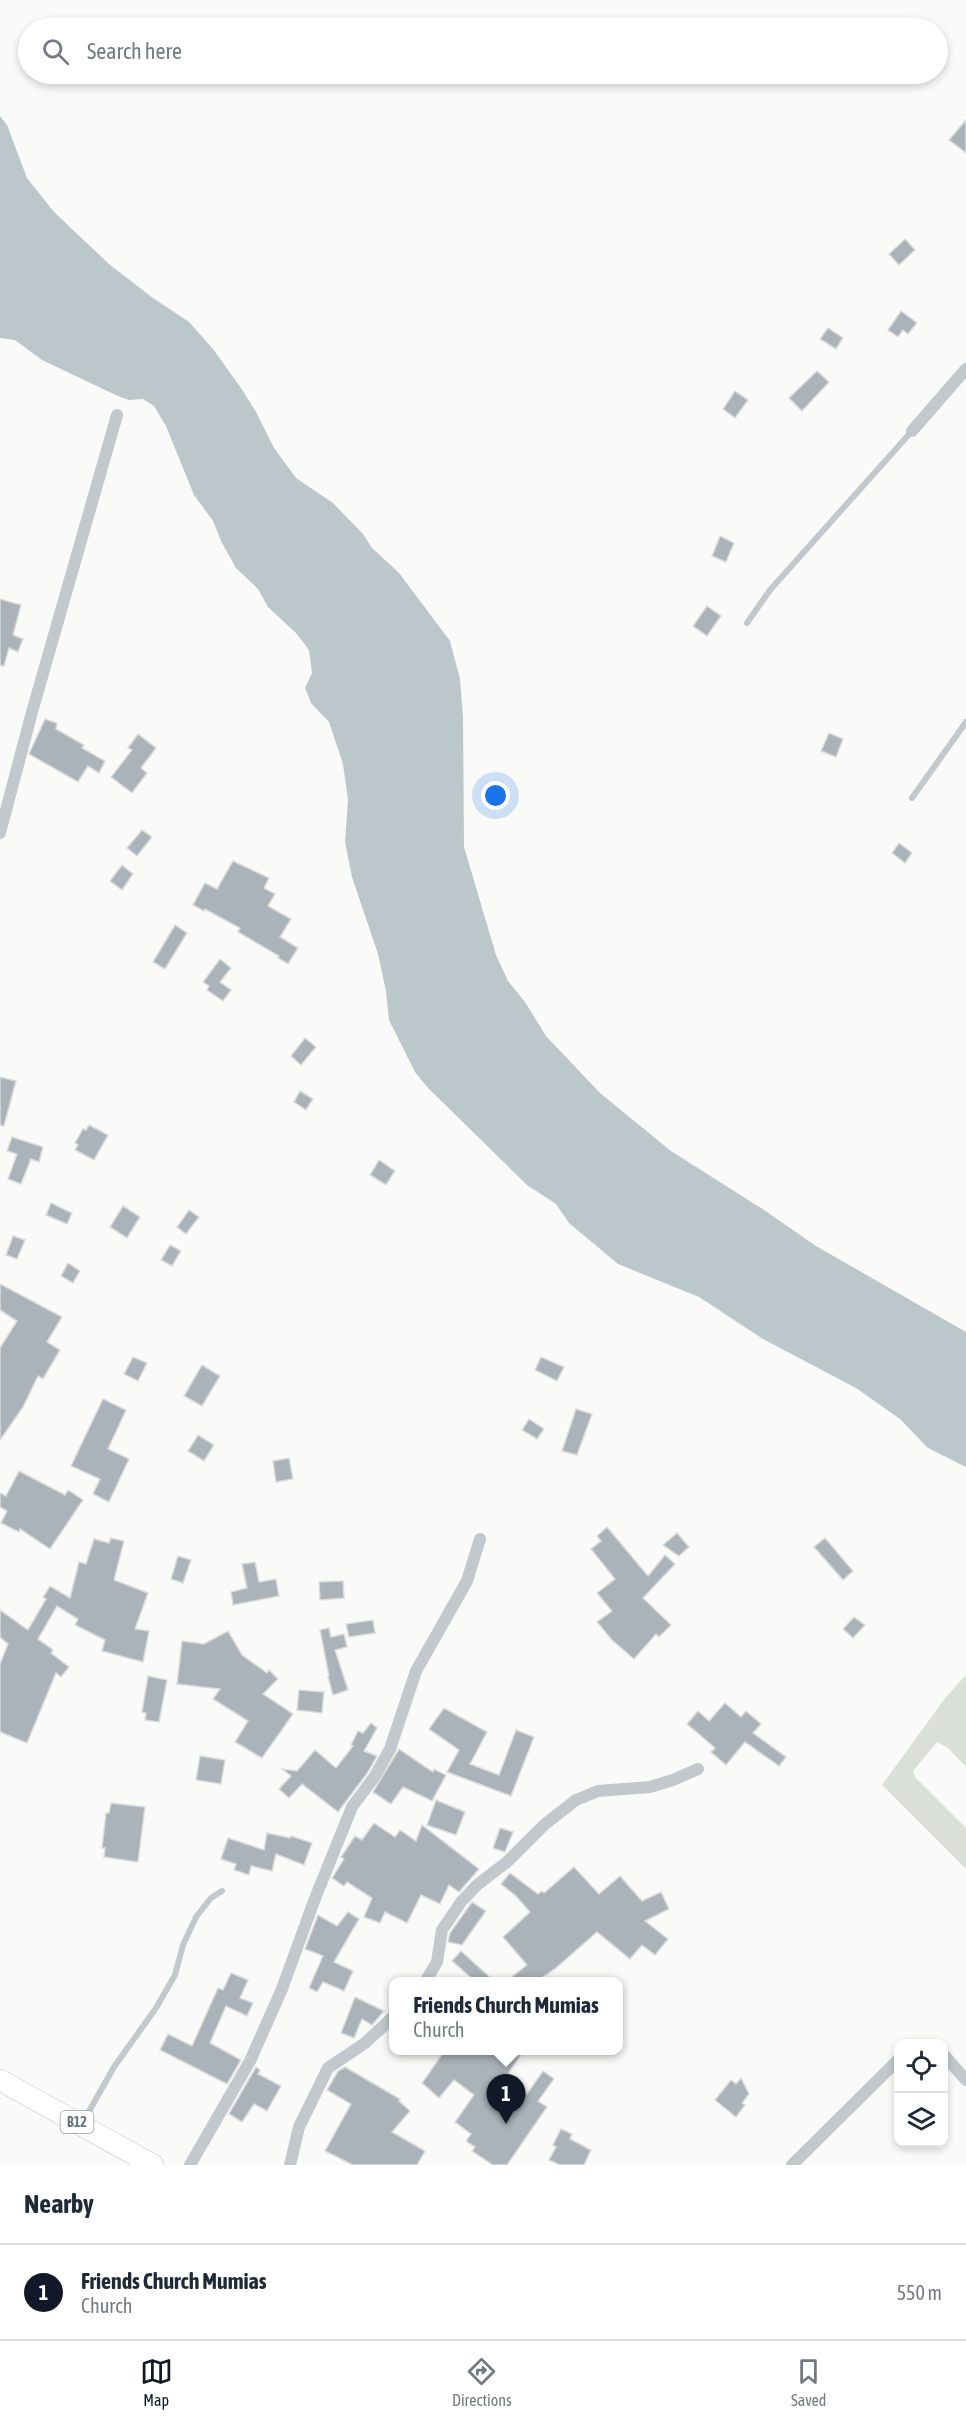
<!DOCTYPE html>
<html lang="en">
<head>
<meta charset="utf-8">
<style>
  :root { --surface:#fff; --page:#f2f2f3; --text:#1f2937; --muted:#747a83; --line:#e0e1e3; --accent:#111827 }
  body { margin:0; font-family:"Asap Condensed",sans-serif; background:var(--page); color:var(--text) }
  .controls { position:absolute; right:18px; bottom:18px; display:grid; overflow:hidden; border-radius:12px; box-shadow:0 3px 9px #0003 }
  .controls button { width:54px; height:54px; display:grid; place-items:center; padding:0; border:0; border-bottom:2px solid var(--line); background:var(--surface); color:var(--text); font:30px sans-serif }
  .you { position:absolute; left:496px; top:796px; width:21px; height:21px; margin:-15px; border:4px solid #fff; border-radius:50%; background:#1a73e8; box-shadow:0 0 0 9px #1a73e833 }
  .badge { display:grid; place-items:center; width:39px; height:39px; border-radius:50%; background:var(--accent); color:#fff; font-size:20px; font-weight:700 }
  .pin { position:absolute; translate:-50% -50px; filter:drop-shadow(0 2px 3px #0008) }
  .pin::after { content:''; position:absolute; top:32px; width:21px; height:18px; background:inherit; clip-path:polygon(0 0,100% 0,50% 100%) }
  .popup { position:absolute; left:389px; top:1977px; width:234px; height:78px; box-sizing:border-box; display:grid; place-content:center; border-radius:12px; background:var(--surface); filter:drop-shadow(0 2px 4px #0005); font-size:20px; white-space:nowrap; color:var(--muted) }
  .popup b { font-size:22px; color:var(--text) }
  .popup::after { content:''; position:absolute; left:50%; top:100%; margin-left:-12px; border:12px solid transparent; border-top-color:var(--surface) }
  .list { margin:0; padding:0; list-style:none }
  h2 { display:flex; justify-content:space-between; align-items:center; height:78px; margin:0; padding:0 24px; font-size:26px }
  h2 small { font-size:20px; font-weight:400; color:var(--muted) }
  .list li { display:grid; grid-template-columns:39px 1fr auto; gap:18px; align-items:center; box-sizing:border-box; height:96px; padding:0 24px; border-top:2px solid var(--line) }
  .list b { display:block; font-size:22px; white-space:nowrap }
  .list p { margin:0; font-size:20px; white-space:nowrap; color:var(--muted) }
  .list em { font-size:20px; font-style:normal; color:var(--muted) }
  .icon { flex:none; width:33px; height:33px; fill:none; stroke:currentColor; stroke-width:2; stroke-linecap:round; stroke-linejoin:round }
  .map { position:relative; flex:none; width:966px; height:2165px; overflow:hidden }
  .search { position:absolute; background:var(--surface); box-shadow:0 3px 9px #0003; left:18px; right:18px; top:18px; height:66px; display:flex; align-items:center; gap:15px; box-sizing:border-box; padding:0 21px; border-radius:33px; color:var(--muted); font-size:22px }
  .sheet { height:174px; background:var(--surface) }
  nav { display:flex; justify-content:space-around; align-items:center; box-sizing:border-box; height:84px; border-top:2px solid var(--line); background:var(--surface); font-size:16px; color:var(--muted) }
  nav a { display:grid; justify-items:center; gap:3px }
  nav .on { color:var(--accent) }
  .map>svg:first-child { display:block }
  .green { fill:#dadfd7 }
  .water { fill:#bbc7cb }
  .building { fill:#aab3b9; stroke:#dcdcda; stroke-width:1.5 }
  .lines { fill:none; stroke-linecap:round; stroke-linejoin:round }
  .trunk-casing { stroke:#b4b9bd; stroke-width:22 }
  .service { stroke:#c3c8cc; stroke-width:6 }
  .minor { stroke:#c3c8cc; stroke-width:12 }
  .trunk { stroke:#fff; stroke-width:21 }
  .labels { text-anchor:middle; stroke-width:6; stroke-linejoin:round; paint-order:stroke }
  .shield { fill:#fff; stroke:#939fa8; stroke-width:1.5 }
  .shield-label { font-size:14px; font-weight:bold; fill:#657683 }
</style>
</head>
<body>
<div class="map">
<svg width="966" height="2165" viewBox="0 0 966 2165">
  <rect width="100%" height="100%" fill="#fafaf8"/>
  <!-- green -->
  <path class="green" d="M966,1675V1767L948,1748L937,1742L913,1771L915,1777L966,1828V1869L882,1785L946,1697Z"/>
  <!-- water -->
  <path class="water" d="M0,116L7,125L27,178L54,212L110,265L153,298L189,322L213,349L241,388L256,412L274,448L296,478L333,503L363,534L372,548L399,573L450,641L460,679L463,717L464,847L496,955L508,981L525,1002L546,1036L600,1093L671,1151L764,1210L816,1246L966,1332V1467L928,1448L900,1419L856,1388L763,1339L699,1297L618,1264L569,1223L556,1204L527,1185L428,1088L415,1072L389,1020L386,991L378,954L352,877L345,842L348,800L343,764L329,722L311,703L305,688L312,673L309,650L296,633L268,607L258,589L236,568L222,543L213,521L194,495L166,426L154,406L143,399L129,400L118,396L42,360L15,340L0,338Z"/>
  <!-- building -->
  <g class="building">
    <path d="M966,120V153L949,140Z"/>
    <path d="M905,239L915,250L899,265L889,254Z"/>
    <path d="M901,311L917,323L908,334L903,330L898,337L888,330Z"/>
    <path d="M828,328L843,338L836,349L820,339Z"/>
    <path d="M817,371L829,382L802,411L789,398Z"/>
    <path d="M735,391L748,400L735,418L723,409Z"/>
    <path d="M720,536L734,543L726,562L712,556Z"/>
    <path d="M0,599L21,605L13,635L23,639L18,652L9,648L4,666L0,665Z"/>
    <path d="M707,606L721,616L707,636L693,626Z"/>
    <path d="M45,719L57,723L56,729L84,745L82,748L105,761L99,773L88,766L78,782L29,754Z"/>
    <path d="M829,733L843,739L836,757L821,751Z"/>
    <path d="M138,734L156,748L141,768L147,773L132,793L111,777L132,750L128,748Z"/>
    <path d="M142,830L152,837L137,856L127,848Z"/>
    <path d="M899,843L912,853L905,863L892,853Z"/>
    <path d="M233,861L269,878L264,888L275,894L268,906L291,919L280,937L298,948L288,964L278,958L279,956L238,932L240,928L205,909L204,911L193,905L205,883L217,889Z"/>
    <path d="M122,865L133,874L122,890L110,881Z"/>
    <path d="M175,925L187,933L165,969L153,962Z"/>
    <path d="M220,959L231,968L220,982L231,990L223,1001L207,990L209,986L203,982Z"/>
    <path d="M305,1038L316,1047L301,1065L291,1056Z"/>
    <path d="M0,1077L16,1081L4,1126L0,1125Z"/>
    <path d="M300,1091L313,1099L306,1110L294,1102Z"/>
    <path d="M89,1125L108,1135L94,1160L75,1150L78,1145L75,1143L83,1129L86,1130Z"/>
    <path d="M12,1137L43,1147L39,1162L31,1159L21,1184L8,1179L17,1154L7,1151Z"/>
    <path d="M379,1160L395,1171L386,1185L370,1175Z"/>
    <path d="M51,1203L72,1213L67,1224L46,1215Z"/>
    <path d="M123,1206L140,1217L127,1238L110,1227Z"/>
    <path d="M189,1210L199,1217L186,1234L177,1227Z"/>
    <path d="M13,1236L25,1240L17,1259L6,1255Z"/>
    <path d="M170,1245L181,1251L172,1266L161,1260Z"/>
    <path d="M68,1263L80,1271L73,1283L61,1276Z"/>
    <path d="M0,1284L62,1317L47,1342L60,1350L43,1379L38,1376L23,1407L0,1440V1348L17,1321L0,1310Z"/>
    <path d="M133,1357L147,1363L138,1381L124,1374Z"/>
    <path d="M541,1357L564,1367L557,1381L535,1370Z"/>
    <path d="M202,1365L220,1376L202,1406L184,1396Z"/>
    <path d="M103,1399L126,1410L108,1449L129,1459L109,1502L93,1494L100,1479L71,1466Z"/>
    <path d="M576,1409L592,1414L577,1455L562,1451Z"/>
    <path d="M529,1419L544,1429L537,1439L522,1430Z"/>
    <path d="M198,1435L214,1445L204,1461L188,1451Z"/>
    <path d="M289,1458L293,1479L276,1482L273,1461Z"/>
    <path d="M19,1471L65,1495L68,1490L83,1500L50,1549L20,1529L19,1532L1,1523L7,1511L0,1507V1493L6,1496Z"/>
    <path d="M607,1527L648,1576L665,1555L675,1564L643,1598L671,1625L659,1637L656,1634L634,1659L612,1640L597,1622L612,1611L597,1593L615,1579L591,1549L601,1541L597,1536Z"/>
    <path d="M677,1533L689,1547L679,1556L663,1545Z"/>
    <path d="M111,1538L124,1541L114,1580L148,1593L135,1629L149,1631L143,1662L102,1651L105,1640L75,1625L78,1619L57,1606L38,1639L53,1650L51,1653L69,1667L61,1677L56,1673L27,1743L0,1732V1664L8,1644L0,1637V1610L28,1630L46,1599L43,1597L50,1586L70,1598L79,1562L86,1564L94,1539L109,1543Z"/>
    <path d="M825,1538L853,1571L843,1580L814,1547Z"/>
    <path d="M178,1556L191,1560L183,1583L171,1579Z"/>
    <path d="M255,1562L259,1582L276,1579L279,1596L233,1605L231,1592L247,1588L242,1564Z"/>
    <path d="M343,1581L344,1598L320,1600L319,1582Z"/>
    <path d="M854,1617L865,1625L853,1638L843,1629Z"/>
    <path d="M373,1620L375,1633L349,1637L346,1624Z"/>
    <path d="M329,1628L331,1637L344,1634L347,1647L335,1650L348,1690L333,1695L328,1677L329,1676L320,1630Z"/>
    <path d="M228,1631L242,1655L267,1673L269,1670L278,1679L263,1694L293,1714L262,1758L235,1742L248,1721L213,1699L220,1689L177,1684L182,1641L204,1644Z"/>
    <path d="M148,1676L167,1680L159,1722L145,1720L146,1713L142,1712Z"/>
    <path d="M299,1690L324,1692L322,1713L297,1710Z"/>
    <path d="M725,1703L741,1717L746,1711L761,1724L753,1733L786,1757L779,1766L745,1742L726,1765L711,1752L715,1748L687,1724L698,1711L709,1721Z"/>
    <path d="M444,1708L487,1732L470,1764L499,1775L516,1730L534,1737L511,1796L447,1772L459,1750L429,1729Z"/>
    <path d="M371,1723L377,1728L364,1751L377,1756L368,1772L338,1812L302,1784L289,1798L279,1789L291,1776L282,1769L297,1771L315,1750L336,1768L353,1746L351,1745L358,1731L363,1733Z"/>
    <path d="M399,1749L433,1772L434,1769L446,1775L432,1801L403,1787L391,1804L373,1792Z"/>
    <path d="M200,1756L225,1760L221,1784L196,1780Z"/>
    <path d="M436,1800L465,1812L456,1835L427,1825Z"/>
    <path d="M111,1803L145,1807L138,1862L104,1857L105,1848H102L106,1813H109Z"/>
    <path d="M374,1823L395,1837L400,1830L416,1841L422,1825L479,1869L459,1892L449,1885L440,1904L421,1895L407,1923L385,1912L380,1923L364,1917L372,1898L347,1882L344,1886L332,1878L344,1859L341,1857L355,1836L362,1840Z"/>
    <path d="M500,1828L513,1832L505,1852L493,1848Z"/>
    <path d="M267,1833L290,1838L291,1836L312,1843L304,1865L276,1854L272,1871L251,1866L249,1875L234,1870L236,1864L221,1859L228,1838L264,1850Z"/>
    <path d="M574,1867L599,1894L620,1876L642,1901L661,1892L669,1909L645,1921L668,1939L655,1955L642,1945L630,1959L597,1932L556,1968L536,1982H505L527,1965L503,1937L530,1912L516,1896L501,1884L510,1873L538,1894L542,1891L544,1893Z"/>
    <path d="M472,1902L486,1911L462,1945L448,1942L450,1933Z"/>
    <path d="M348,1912L359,1919L334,1962L353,1971L344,1991L323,1982L317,1992L309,1988L323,1956L305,1949L318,1915L337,1926Z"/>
    <path d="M461,1951L495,1982H476L452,1961Z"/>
    <path d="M231,1973L248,1980L240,1998L253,2003L247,2016L226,2006L210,2043L241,2060L227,2084L160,2050L168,2034L192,2046L218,1988L223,1990Z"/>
    <path d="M355,1997L384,2011L372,2025L362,2019L354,2038L341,2033Z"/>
    <path d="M445,2050H524L505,2078L527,2094L543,2071L554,2079L538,2101L547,2107L507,2165H493L472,2151L475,2147L466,2141L471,2134L455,2122L474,2095L454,2080L439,2098L422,2083Z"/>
    <path d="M256,2067L260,2070L258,2074L281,2086L267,2111L254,2104L242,2122L229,2114Z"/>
    <path d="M345,2067L400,2099L399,2101L410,2111L392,2132L425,2151L417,2165H353L325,2151L351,2104L327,2090L338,2071Z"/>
    <path d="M741,2078L749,2094L742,2103L745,2105L736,2117L715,2100L731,2080L736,2084Z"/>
    <path d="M561,2129L572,2134L570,2139L591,2150L584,2165H560L549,2160L556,2147L553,2145Z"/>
  </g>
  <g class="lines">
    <!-- trunk casing -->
    <g class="trunk-casing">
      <path id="trunk" d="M0,2080L153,2165"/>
    </g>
    <!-- service -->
    <g class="service">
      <path d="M747,623L770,590L912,431"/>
      <path d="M912,798L966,722"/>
      <path d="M83,2122L114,2067L156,2008L175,1975L183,1945L196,1917L211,1898L222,1891"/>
    </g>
    <!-- minor -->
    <g class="minor">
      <path d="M912,431L966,369"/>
      <path d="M0,833L32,712L117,415"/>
      <path d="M425,1982L437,1962L442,1930L461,1902L477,1885L507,1862L544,1825L576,1800L598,1791L650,1787L673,1780L698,1769"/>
      <path d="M944,2055L966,2080"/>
      <path d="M190,2165L250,2061L282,1989L314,1901L352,1807L375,1776L390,1749L416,1671L467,1581L480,1539"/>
      <path d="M290,2165L299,2127L328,2068L365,2043L394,2016"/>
      <path d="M792,2165L898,2060"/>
    </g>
    <!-- trunk -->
    <use href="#trunk" class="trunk"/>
  </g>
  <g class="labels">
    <!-- shield labels -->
    <rect class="shield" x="60.5" y="2111" width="33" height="22" rx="4.5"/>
    <g class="shield-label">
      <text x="77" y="2127">B12</text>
    </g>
  </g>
</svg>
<div class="controls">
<button><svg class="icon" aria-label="locate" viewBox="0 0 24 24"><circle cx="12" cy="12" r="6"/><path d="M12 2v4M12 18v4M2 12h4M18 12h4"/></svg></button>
<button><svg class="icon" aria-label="layers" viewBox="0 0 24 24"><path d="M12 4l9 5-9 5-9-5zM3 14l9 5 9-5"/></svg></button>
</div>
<div class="you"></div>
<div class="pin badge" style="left:506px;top:2124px">1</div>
<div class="popup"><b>Friends Church Mumias</b>Church</div>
<div class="search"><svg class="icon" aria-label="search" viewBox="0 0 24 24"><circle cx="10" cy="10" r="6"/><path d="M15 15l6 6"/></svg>Search here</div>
</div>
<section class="sheet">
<h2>Nearby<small></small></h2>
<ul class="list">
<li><span class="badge">1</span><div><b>Friends Church Mumias</b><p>Church</p></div><em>550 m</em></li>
</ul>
</section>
<nav>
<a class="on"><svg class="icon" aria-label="map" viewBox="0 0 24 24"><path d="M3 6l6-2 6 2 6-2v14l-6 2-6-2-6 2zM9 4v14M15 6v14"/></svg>Map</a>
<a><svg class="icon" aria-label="directions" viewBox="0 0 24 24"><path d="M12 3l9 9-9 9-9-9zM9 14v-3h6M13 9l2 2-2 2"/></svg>Directions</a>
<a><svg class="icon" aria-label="saved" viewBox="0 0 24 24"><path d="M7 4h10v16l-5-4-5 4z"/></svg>Saved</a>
</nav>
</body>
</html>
